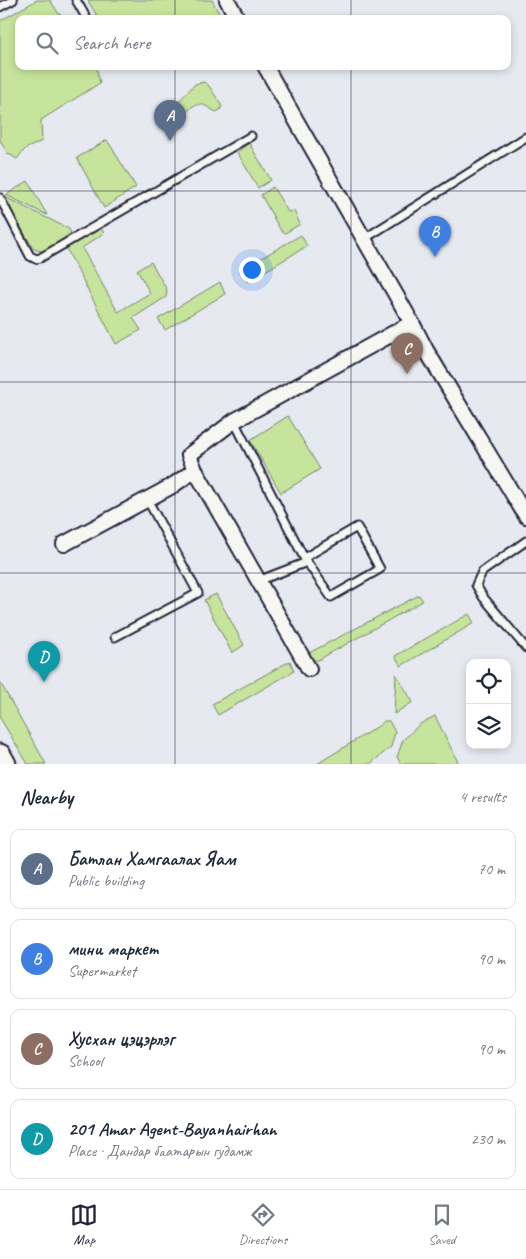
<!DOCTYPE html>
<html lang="en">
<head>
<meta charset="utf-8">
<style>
  :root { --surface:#fff; --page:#f2f2f3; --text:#1f2937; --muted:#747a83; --line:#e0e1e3; --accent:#22223b }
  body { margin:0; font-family:Caveat,sans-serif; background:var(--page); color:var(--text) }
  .controls { position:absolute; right:15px; bottom:15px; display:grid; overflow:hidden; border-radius:10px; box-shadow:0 2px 8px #0003 }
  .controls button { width:45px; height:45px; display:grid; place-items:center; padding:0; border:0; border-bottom:1px solid var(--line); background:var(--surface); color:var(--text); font:25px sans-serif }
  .you { position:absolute; left:251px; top:269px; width:18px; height:18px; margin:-12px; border:4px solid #fff; border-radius:50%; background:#1a73e8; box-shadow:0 0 0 8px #1a73e833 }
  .badge { display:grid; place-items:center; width:32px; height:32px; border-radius:50%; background:var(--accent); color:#fff; font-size:16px; font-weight:700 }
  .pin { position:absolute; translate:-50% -41px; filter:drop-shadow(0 1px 2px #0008) }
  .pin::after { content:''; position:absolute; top:26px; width:18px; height:15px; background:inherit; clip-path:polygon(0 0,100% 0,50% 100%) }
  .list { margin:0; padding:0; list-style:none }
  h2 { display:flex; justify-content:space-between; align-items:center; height:65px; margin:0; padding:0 20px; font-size:21px }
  h2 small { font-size:16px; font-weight:400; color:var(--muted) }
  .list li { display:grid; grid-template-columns:32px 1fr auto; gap:15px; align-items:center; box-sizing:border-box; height:80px; margin:0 10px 10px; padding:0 10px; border:1px solid var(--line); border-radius:10px }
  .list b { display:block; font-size:19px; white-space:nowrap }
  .list p { margin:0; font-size:16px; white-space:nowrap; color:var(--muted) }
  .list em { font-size:16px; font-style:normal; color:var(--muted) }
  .icon { flex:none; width:28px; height:28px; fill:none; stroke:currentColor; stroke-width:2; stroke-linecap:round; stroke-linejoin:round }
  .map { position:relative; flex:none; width:526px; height:764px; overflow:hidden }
  .search { position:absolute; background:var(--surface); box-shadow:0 2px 8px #0003; left:15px; right:15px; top:15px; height:55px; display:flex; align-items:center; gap:12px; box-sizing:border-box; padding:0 18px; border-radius:10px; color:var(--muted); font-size:19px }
  .sheet { height:425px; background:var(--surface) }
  nav { display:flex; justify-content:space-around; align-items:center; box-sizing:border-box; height:70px; border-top:1px solid var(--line); background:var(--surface); font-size:14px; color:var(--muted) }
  nav a { display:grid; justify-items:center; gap:2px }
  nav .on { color:var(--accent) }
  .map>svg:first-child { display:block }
  .green { fill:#c6e49b; stroke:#74836b }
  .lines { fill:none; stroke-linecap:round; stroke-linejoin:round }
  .lane-casing { stroke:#22223b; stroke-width:11 }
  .street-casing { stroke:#22223b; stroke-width:18 }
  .primary-casing { stroke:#22223b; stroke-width:25 }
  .lane { stroke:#f6f6f2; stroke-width:7 }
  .street { stroke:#f6f6f2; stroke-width:14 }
  .primary { stroke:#f6f6f2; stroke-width:21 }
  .grid { fill:none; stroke:#22223b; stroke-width:1; stroke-opacity:0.55 }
</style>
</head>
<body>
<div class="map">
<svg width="526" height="764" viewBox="0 0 526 764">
  <rect width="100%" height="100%" fill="#e6eaf0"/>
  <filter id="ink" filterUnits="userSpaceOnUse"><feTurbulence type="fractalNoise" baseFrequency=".02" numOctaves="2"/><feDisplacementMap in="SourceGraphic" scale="10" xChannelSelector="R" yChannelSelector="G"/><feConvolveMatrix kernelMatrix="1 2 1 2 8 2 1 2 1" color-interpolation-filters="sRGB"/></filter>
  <g filter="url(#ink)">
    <!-- green -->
    <g class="green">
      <path d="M37,0H50L59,14L67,19H19V66H96L100,83L41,120L42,141L25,149L17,159L7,153L0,140V21Z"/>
      <path d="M90,0H212L222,19H177L176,17L173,19H99L88,1Z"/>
      <path d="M204,82L209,86L222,106L220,110L216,112L202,104L193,106L187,112L182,111L178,102L195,84Z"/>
      <path d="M107,140L136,187L104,208L77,158Z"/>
      <path d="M249,143L271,180L258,188L237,152Z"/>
      <path d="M28,181L47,215L6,195Z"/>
      <path d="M273,187L288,212L294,211L300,224L285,233L281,231L261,195Z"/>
      <path d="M5,197L69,229L71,233C61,240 47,256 34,249L3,199Z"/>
      <path d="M99,226L104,233L82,248L118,312L150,293L137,270L151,262L167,290L166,297L133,318L141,330L116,344L66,248Z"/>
      <path d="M301,235L307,246L247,282L239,271Z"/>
      <path d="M220,282L225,294L165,330L158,319Z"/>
      <path d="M288,416L320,469L281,493L250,440Z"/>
      <path d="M216,594L244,645L232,653L204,600Z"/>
      <path d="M419,595L423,601L318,660L312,661L307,654Z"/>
      <path d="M469,614L474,623L401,666L395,656Z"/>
      <path d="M290,661L294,671L218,715L212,704Z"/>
      <path d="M396,674L413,702L394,714Z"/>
      <path d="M0,682L46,764H28L0,718Z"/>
      <path d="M435,716L459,764H401L397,757L403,740L420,724Z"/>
      <path d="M384,721H389L395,732L391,747L370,764H317L380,725Z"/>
    </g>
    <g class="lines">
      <!-- lane casing -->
      <g class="lane-casing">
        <g id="lane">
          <path d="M76,0L87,19"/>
          <path d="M0,7L13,0"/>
          <path d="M0,198L30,256L36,259L40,258L251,136"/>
          <path d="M364,239L526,137"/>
          <path d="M234,421L304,558L357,527L380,569L331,597L307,562L258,581"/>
          <path d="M526,541L482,572L476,585L483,597L526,648"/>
          <path d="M115,637L198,593L147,499"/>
        </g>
      </g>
      <!-- street casing -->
      <g class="street-casing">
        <g id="street">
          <path d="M227,0L238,19"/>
          <path d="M265,66L412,323L426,350L526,516"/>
          <path d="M195,470L309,669"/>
          <path d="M64,544L172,486L195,470L189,455L234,421L412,323"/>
        </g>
      </g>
      <!-- primary casing -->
      <g class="primary-casing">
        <path id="primary" d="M0,755L5,764"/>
      </g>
      <!-- lane -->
      <use href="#lane" class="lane"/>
      <!-- street -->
      <use href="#street" class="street"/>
      <!-- primary -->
      <use href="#primary" class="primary"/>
    </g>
  </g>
  <!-- grid -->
  <path class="grid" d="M175,0V19M351,0V19M175,66V764M351,66V764M0,191H526M0,382H526M0,573H526"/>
</svg>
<div class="controls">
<button><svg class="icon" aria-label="locate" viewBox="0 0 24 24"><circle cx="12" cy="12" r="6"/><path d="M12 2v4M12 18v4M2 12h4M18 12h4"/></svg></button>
<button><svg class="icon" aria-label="layers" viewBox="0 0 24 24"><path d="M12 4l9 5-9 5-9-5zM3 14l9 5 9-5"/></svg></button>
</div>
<div class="you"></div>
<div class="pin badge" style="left:170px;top:141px;background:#5c6f8a">A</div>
<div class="pin badge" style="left:435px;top:257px;background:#3f7fe0">B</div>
<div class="pin badge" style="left:407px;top:374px;background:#8d6e63">C</div>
<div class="pin badge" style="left:44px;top:682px;background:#0f9aa8">D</div>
<div class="search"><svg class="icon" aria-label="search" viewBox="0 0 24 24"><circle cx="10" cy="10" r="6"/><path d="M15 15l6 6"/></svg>Search here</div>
</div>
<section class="sheet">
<h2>Nearby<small>4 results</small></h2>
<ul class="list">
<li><span class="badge" style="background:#5c6f8a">A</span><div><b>Батлан Хамгаалах Яам</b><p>Public building</p></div><em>70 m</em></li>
<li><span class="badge" style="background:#3f7fe0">B</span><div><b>мини маркет</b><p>Supermarket</p></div><em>90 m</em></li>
<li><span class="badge" style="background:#8d6e63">C</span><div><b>Хусхан цэцэрлэг</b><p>School</p></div><em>90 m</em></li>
<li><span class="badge" style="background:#0f9aa8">D</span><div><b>201 Amar Agent-Bayanhairhan</b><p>Place · Дандар баатарын гудамж</p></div><em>230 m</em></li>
</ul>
</section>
<nav>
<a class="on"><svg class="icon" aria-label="map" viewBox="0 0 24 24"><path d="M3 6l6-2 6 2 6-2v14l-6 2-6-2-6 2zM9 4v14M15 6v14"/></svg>Map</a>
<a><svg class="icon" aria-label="directions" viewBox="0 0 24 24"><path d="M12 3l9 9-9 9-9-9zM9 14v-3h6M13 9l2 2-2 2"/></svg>Directions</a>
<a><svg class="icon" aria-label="saved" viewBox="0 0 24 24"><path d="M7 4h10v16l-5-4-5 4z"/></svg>Saved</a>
</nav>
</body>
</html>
